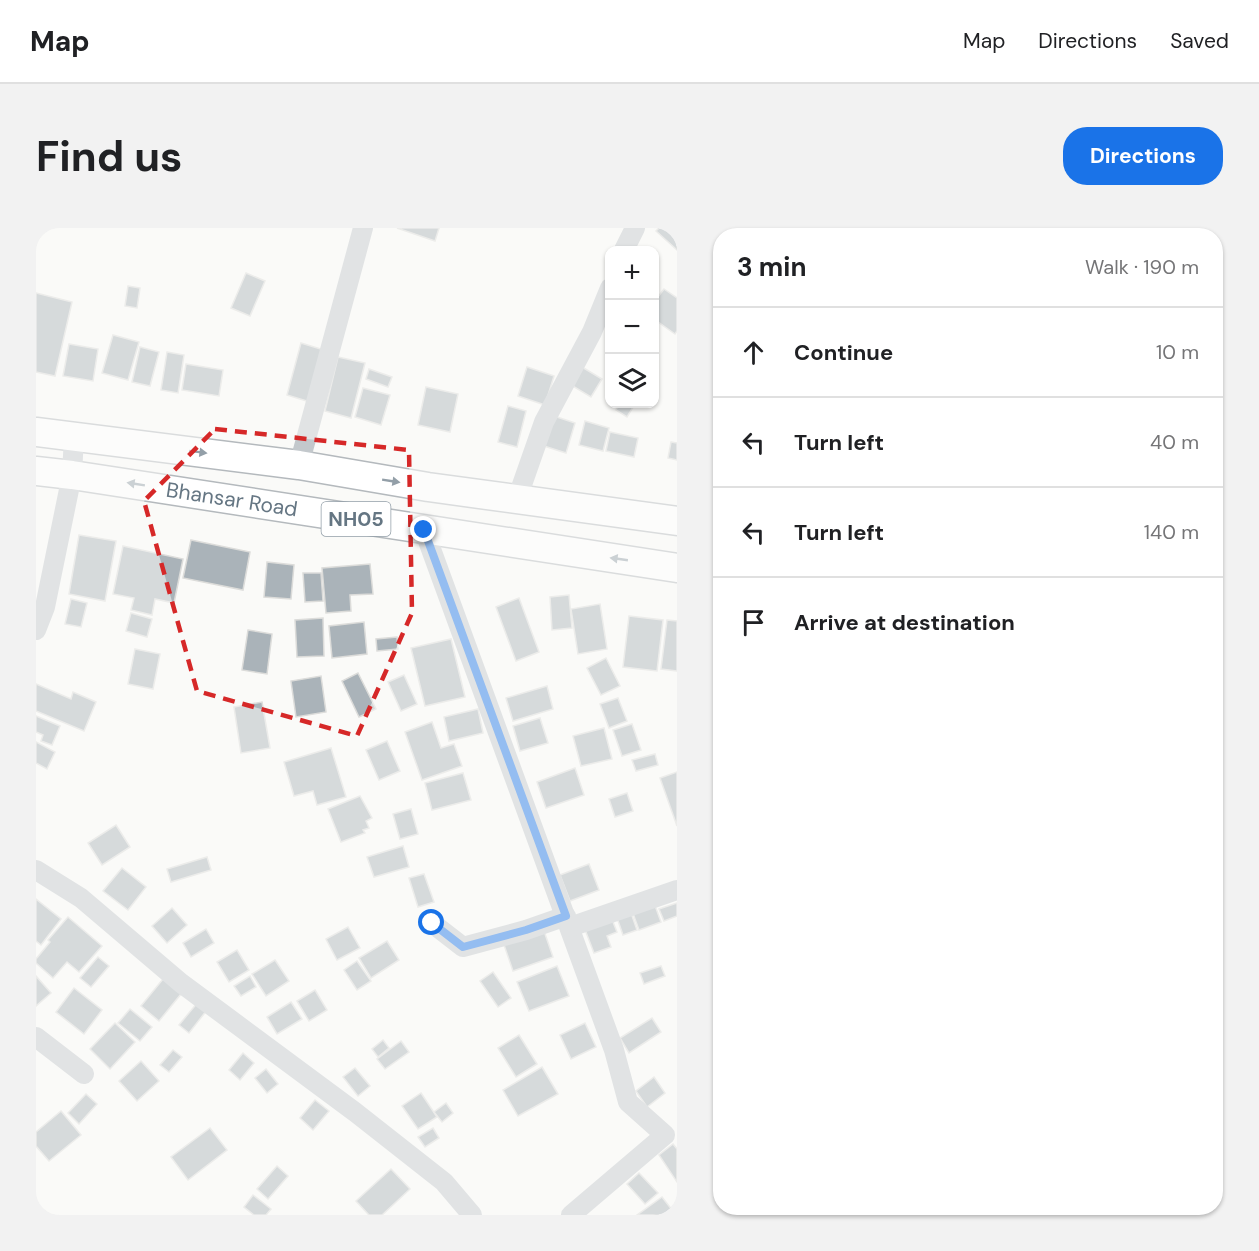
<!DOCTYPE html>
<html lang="en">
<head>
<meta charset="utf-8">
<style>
  :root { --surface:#fff; --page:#f2f2f2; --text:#202124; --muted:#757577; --line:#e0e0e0; --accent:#1a73e8 }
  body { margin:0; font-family:"DM Sans",sans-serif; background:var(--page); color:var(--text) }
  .controls { position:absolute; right:18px; top:18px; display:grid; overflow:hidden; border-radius:12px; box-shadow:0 2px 4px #0004 }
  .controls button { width:54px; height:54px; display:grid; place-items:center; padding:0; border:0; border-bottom:2px solid var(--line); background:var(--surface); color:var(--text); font:30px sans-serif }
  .stop { position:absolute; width:18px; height:18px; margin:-14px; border:4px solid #1a73e8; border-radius:50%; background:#fff }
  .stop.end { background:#1a73e8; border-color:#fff; box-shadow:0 2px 6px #0008 }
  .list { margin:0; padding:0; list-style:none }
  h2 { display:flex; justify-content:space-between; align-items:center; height:78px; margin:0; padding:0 24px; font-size:26px }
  h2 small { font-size:20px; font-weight:400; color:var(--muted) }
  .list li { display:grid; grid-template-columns:39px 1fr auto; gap:18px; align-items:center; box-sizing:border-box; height:90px; padding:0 24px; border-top:2px solid var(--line) }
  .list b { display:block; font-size:22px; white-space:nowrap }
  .list em { font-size:20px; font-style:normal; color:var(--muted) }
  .icon { flex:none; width:33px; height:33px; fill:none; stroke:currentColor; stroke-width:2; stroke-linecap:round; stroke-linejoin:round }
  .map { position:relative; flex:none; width:641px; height:987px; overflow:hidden; border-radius:24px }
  header { display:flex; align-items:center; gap:36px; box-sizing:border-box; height:84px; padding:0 30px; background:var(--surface); border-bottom:2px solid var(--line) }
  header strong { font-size:28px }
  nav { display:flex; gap:33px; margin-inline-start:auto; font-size:21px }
  .intro { display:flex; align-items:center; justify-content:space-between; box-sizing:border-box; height:144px; padding:0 36px }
  h1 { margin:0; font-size:42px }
  .button { padding:15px 27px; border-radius:24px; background:var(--accent); color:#fff; font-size:21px; font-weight:700 }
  main { display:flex; gap:36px; padding:0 36px }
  aside { flex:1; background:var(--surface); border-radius:24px; box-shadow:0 2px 4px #0004 }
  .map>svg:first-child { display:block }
  .building { fill:#aab3b9; stroke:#dcdcda; stroke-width:1.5 }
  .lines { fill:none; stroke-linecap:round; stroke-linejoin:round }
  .highway-casing { stroke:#b4b9bd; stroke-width:31 }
  .minor { stroke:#c3c8cc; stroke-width:20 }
  .highway { stroke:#fff; stroke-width:28 }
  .oneway { fill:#939fa8 }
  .route { stroke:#1a73e8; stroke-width:8 }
  .marked { fill:none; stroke:#d62828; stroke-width:4.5; stroke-dasharray:12 8; stroke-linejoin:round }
  .labels { text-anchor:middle; stroke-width:6; stroke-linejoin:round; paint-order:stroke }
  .shield { fill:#fff; stroke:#939fa8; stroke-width:1.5 }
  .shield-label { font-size:20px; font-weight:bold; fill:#657683 }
  .street-label { font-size:21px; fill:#657683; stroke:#fff }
</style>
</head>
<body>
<header>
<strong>Map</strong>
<nav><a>Map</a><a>Directions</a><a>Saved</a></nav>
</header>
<div class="intro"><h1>Find us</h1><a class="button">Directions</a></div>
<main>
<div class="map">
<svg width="641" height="987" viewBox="0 0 641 987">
  <rect width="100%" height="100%" fill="#fafaf8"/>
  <!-- building -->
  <g class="building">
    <path d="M361,0H403L399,13Z"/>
    <path d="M623,0H641V22L620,3Z"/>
    <path d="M210,45L229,53L214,88L195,80Z"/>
    <path d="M92,58L104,60L101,80L89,78Z"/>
    <path d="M628,61L641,70V103L639,106L618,91V74Z"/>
    <path d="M0,65L36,74L19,148L0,144Z"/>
    <path d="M77,107L103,114L92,152L66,145Z"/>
    <path d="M265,115L288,122L274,174L251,167Z"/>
    <path d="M33,116L62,121L57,153L27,148Z"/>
    <path d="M104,119L123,124L114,158L96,154Z"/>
    <path d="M131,124L148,127L142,165L125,162Z"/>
    <path d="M302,129L329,135L315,190L289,183Z"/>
    <path d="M150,136L187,142L183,168L146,162Z"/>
    <path d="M491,139L518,148L509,177L482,168Z"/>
    <path d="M546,139L566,151L555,169L535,157Z"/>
    <path d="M333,141L356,149L352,159L330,151Z"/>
    <path d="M390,159L422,166L414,204L382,197Z"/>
    <path d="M327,160L354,167L345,197L319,189Z"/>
    <path d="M583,176H599L591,189L580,182Z"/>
    <path d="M472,178L490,183L481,219L462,214Z"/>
    <path d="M518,188L539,195L530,225L508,218Z"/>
    <path d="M549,193L573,200L567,223L543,217Z"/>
    <path d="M574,204L602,210L598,229L570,223Z"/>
    <path d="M635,214L641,215V232L632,230Z"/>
    <path d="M43,307L80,313L69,373L33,366Z"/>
    <path d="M155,312L214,324L207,362L147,350Z"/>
    <path d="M87,318L147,331L138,375L119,371L116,387L95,382L98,370L77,366Z"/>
    <path d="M231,334L258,337L255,371L228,369Z"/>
    <path d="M334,336L337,366L314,367L315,383L290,385L286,340Z"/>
    <path d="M267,345H285L287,373L269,374Z"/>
    <path d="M533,367L536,400L516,402L514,369Z"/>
    <path d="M483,370L503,424L480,433L460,379Z"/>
    <path d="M35,371L51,375L45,399L29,396Z"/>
    <path d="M564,376L571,421L542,426L535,381Z"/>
    <path d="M95,385L116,391L111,409L90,403Z"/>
    <path d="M593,388L627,392L621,443L587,439Z"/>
    <path d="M287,390L288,428L261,429L259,392Z"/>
    <path d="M631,392L641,393V443L625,441Z"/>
    <path d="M328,394L331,426L296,430L293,398Z"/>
    <path d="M212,402L236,406L231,446L206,442Z"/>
    <path d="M361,409L362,421L341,423L340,411Z"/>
    <path d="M415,411L429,469L389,478L375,420Z"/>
    <path d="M99,421L124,426L117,461L92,456Z"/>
    <path d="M570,430L584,458L565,467L551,440Z"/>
    <path d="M322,445L340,481L323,489L306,453Z"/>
    <path d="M368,447L381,476L365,483L352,454Z"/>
    <path d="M285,448L290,484L260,489L255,453Z"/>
    <path d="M0,456L35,471L37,464L60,474L48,503L0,483Z"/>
    <path d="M511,458L517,481L477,493L470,470Z"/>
    <path d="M582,470L591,493L573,500L564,476Z"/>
    <path d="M226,474L234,520L205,525L198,479Z"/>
    <path d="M442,481L447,505L413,513L408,489Z"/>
    <path d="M0,488L24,498L16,517L5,513L7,507L0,504Z"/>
    <path d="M504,490L512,515L484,523L477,498Z"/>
    <path d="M396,494L405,520L418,516L426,538L386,552L369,504Z"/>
    <path d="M596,496L605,522L586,528L577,502Z"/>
    <path d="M568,500L576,531L545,538L537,508Z"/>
    <path d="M351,513L364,543L343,552L330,522Z"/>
    <path d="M0,514L19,524L11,541L0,535Z"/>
    <path d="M295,520L310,569L281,577L277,563L258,568L248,534Z"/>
    <path d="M619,526L622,537L600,543L596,532Z"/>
    <path d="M539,540L548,567L510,580L501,554Z"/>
    <path d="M641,544V598L624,550Z"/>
    <path d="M427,545L435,572L396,582L389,555Z"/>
    <path d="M591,565L597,583L579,589L573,571Z"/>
    <path d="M324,568L336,590L330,593L333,600L327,602L329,605L305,614L292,581Z"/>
    <path d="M375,581L382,606L364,611L357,586Z"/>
    <path d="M80,597L94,619L66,637L52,615Z"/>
    <path d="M367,618L373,639L338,649L331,629Z"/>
    <path d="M171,629L175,642L135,654L131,641Z"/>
    <path d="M553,636L563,662L534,673L524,647Z"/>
    <path d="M86,640L110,659L92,682L67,663Z"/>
    <path d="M388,646L398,674L382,679L373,650Z"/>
    <path d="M0,671L25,691L5,717L0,713Z"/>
    <path d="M617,672L625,694L603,702L595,680Z"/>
    <path d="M641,675V688L628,693L623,681Z"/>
    <path d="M136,680L151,697L131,715L116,698Z"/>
    <path d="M594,682L601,702L587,707L580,687Z"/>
    <path d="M32,689L66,718L43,744L31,734L17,750L0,735V731L14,714L12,712Z"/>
    <path d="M575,689L581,704L571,708L575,719L558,725L548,699Z"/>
    <path d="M312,699L324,720L301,732L290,711Z"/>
    <path d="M507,700L517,729L477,743L467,714Z"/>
    <path d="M170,701L178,715L155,729L147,715Z"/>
    <path d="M351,713L363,732L335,750L323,730Z"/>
    <path d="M201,722L213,742L193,754L181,734Z"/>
    <path d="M62,729L73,738L55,759L44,750Z"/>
    <path d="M239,732L253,753L230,768L216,746Z"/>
    <path d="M321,733L335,753L321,762L308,742Z"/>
    <path d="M521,738L533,768L493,783L481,754Z"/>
    <path d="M625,738L629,748L608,756L604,745Z"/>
    <path d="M457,744L475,770L462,779L444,753Z"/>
    <path d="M0,748L15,765L0,778Z"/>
    <path d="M214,748L220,759L205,768L198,758Z"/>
    <path d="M127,751L145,766L123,793L105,778Z"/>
    <path d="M38,760L66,782L48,806L20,784Z"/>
    <path d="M279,762L291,782L273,793L261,773Z"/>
    <path d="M162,774L171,782L153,805L143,797Z"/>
    <path d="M255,774L266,791L241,806L231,789Z"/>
    <path d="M94,781L116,799L104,813L82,795Z"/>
    <path d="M616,790L625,804L593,825L584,810Z"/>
    <path d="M79,795L99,814L74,841L54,821Z"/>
    <path d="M549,795L560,819L535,831L524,807Z"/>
    <path d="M483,807L501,836L480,849L462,820Z"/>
    <path d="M347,812L353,820L342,829L336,821Z"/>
    <path d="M365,813L373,824L349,841L341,831Z"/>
    <path d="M137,822L146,829L133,844L124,837Z"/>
    <path d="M207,825L218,835L204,852L193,842Z"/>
    <path d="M105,833L123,853L101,873L83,853Z"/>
    <path d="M506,839L522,866L482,888L467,862Z"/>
    <path d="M319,840L334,858L322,868L307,849Z"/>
    <path d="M230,841L242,856L231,865L219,850Z"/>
    <path d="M618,849L629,865L611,879L600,863Z"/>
    <path d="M385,865L401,889L382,901L366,878Z"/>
    <path d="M50,866L61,876L43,896L32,885Z"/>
    <path d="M279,872L293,883L277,902L264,890Z"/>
    <path d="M410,875L417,885L406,894L398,884Z"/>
    <path d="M25,883L45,907L13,933L0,918V904Z"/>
    <path d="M174,900L191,922L152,952L135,929Z"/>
    <path d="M397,900L403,910L389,919L382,909Z"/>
    <path d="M637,916L641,921V954L623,927Z"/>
    <path d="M241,938L252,948L232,971L221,961Z"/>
    <path d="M355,941L374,961L346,987H333L320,973Z"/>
    <path d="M603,945L622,965L609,976L591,956Z"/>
    <path d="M217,967L235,981L230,987H218L208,979Z"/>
    <path d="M626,969L640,987H601Z"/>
  </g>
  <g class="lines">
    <!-- highway casing -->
    <g class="highway-casing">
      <g id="highway">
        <path d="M0,204L263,237L392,259L641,293"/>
        <path id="s1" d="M0,243L36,247L641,340"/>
      </g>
    </g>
    <!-- minor -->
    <g class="minor">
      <path d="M588,22L599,0"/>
      <path d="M263,237L327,0"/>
      <path d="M481,271L508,194L556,104L574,60"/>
      <path d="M388,302L578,822L592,874L629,907L535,987"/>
      <path d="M0,402L9,379L36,247L38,208"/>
      <path d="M0,642L45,670L145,755L319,884L408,954L436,987"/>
      <path d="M396,695L427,719L490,702L530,688"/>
      <path d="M534,699L641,662"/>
      <path d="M0,809L48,846"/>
    </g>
    <!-- highway -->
    <use href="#highway" class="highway"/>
  </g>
  <!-- one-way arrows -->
  <defs><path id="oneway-solid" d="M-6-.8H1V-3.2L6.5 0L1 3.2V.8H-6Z" transform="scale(1.5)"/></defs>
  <g class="oneway">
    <use href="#oneway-solid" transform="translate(162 224) rotate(7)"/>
    <use href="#oneway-solid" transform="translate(355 253) rotate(9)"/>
    <use href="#oneway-solid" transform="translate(100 256) rotate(-171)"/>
    <use href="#oneway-solid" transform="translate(583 331) rotate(-172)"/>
  </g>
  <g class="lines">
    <!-- route -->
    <path class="route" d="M388,302L530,688L490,702L427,719L396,695"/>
  </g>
  <!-- marked area -->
  <path d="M0 0H641V987H0ZM179,201L373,222L376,385L321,508L161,463L108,273Z" fill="#fafaf8" fill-opacity=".55" fill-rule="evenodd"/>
  <path class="marked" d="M179,201L373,222L376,385L321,508L161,463L108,273Z"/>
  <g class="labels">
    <!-- shield labels -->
    <rect class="shield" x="285.5" y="274" width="69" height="34" rx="4.5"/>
    <g class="shield-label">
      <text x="320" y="298">NH05</text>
    </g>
    <!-- street labels -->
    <g class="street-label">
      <text dy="7" stroke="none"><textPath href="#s1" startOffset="198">Bhansar Road</textPath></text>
    </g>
  </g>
</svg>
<div class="controls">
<button>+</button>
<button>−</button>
<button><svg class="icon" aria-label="layers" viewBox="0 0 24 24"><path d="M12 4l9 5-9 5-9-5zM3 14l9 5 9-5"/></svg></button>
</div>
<div class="stop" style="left:396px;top:695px"></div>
<div class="stop end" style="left:388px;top:302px"></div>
</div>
<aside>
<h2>3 min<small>Walk · 190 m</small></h2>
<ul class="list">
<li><svg class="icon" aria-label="ahead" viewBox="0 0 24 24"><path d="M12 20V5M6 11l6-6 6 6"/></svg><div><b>Continue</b></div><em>10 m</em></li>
<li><svg class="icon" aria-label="left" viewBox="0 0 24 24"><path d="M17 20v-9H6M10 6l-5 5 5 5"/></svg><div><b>Turn left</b></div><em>40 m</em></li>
<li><svg class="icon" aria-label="left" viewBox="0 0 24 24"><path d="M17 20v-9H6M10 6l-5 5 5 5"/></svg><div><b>Turn left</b></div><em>140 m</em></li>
<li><svg class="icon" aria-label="arrive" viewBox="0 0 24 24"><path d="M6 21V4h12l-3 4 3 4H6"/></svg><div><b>Arrive at destination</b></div></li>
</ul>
</aside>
</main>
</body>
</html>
